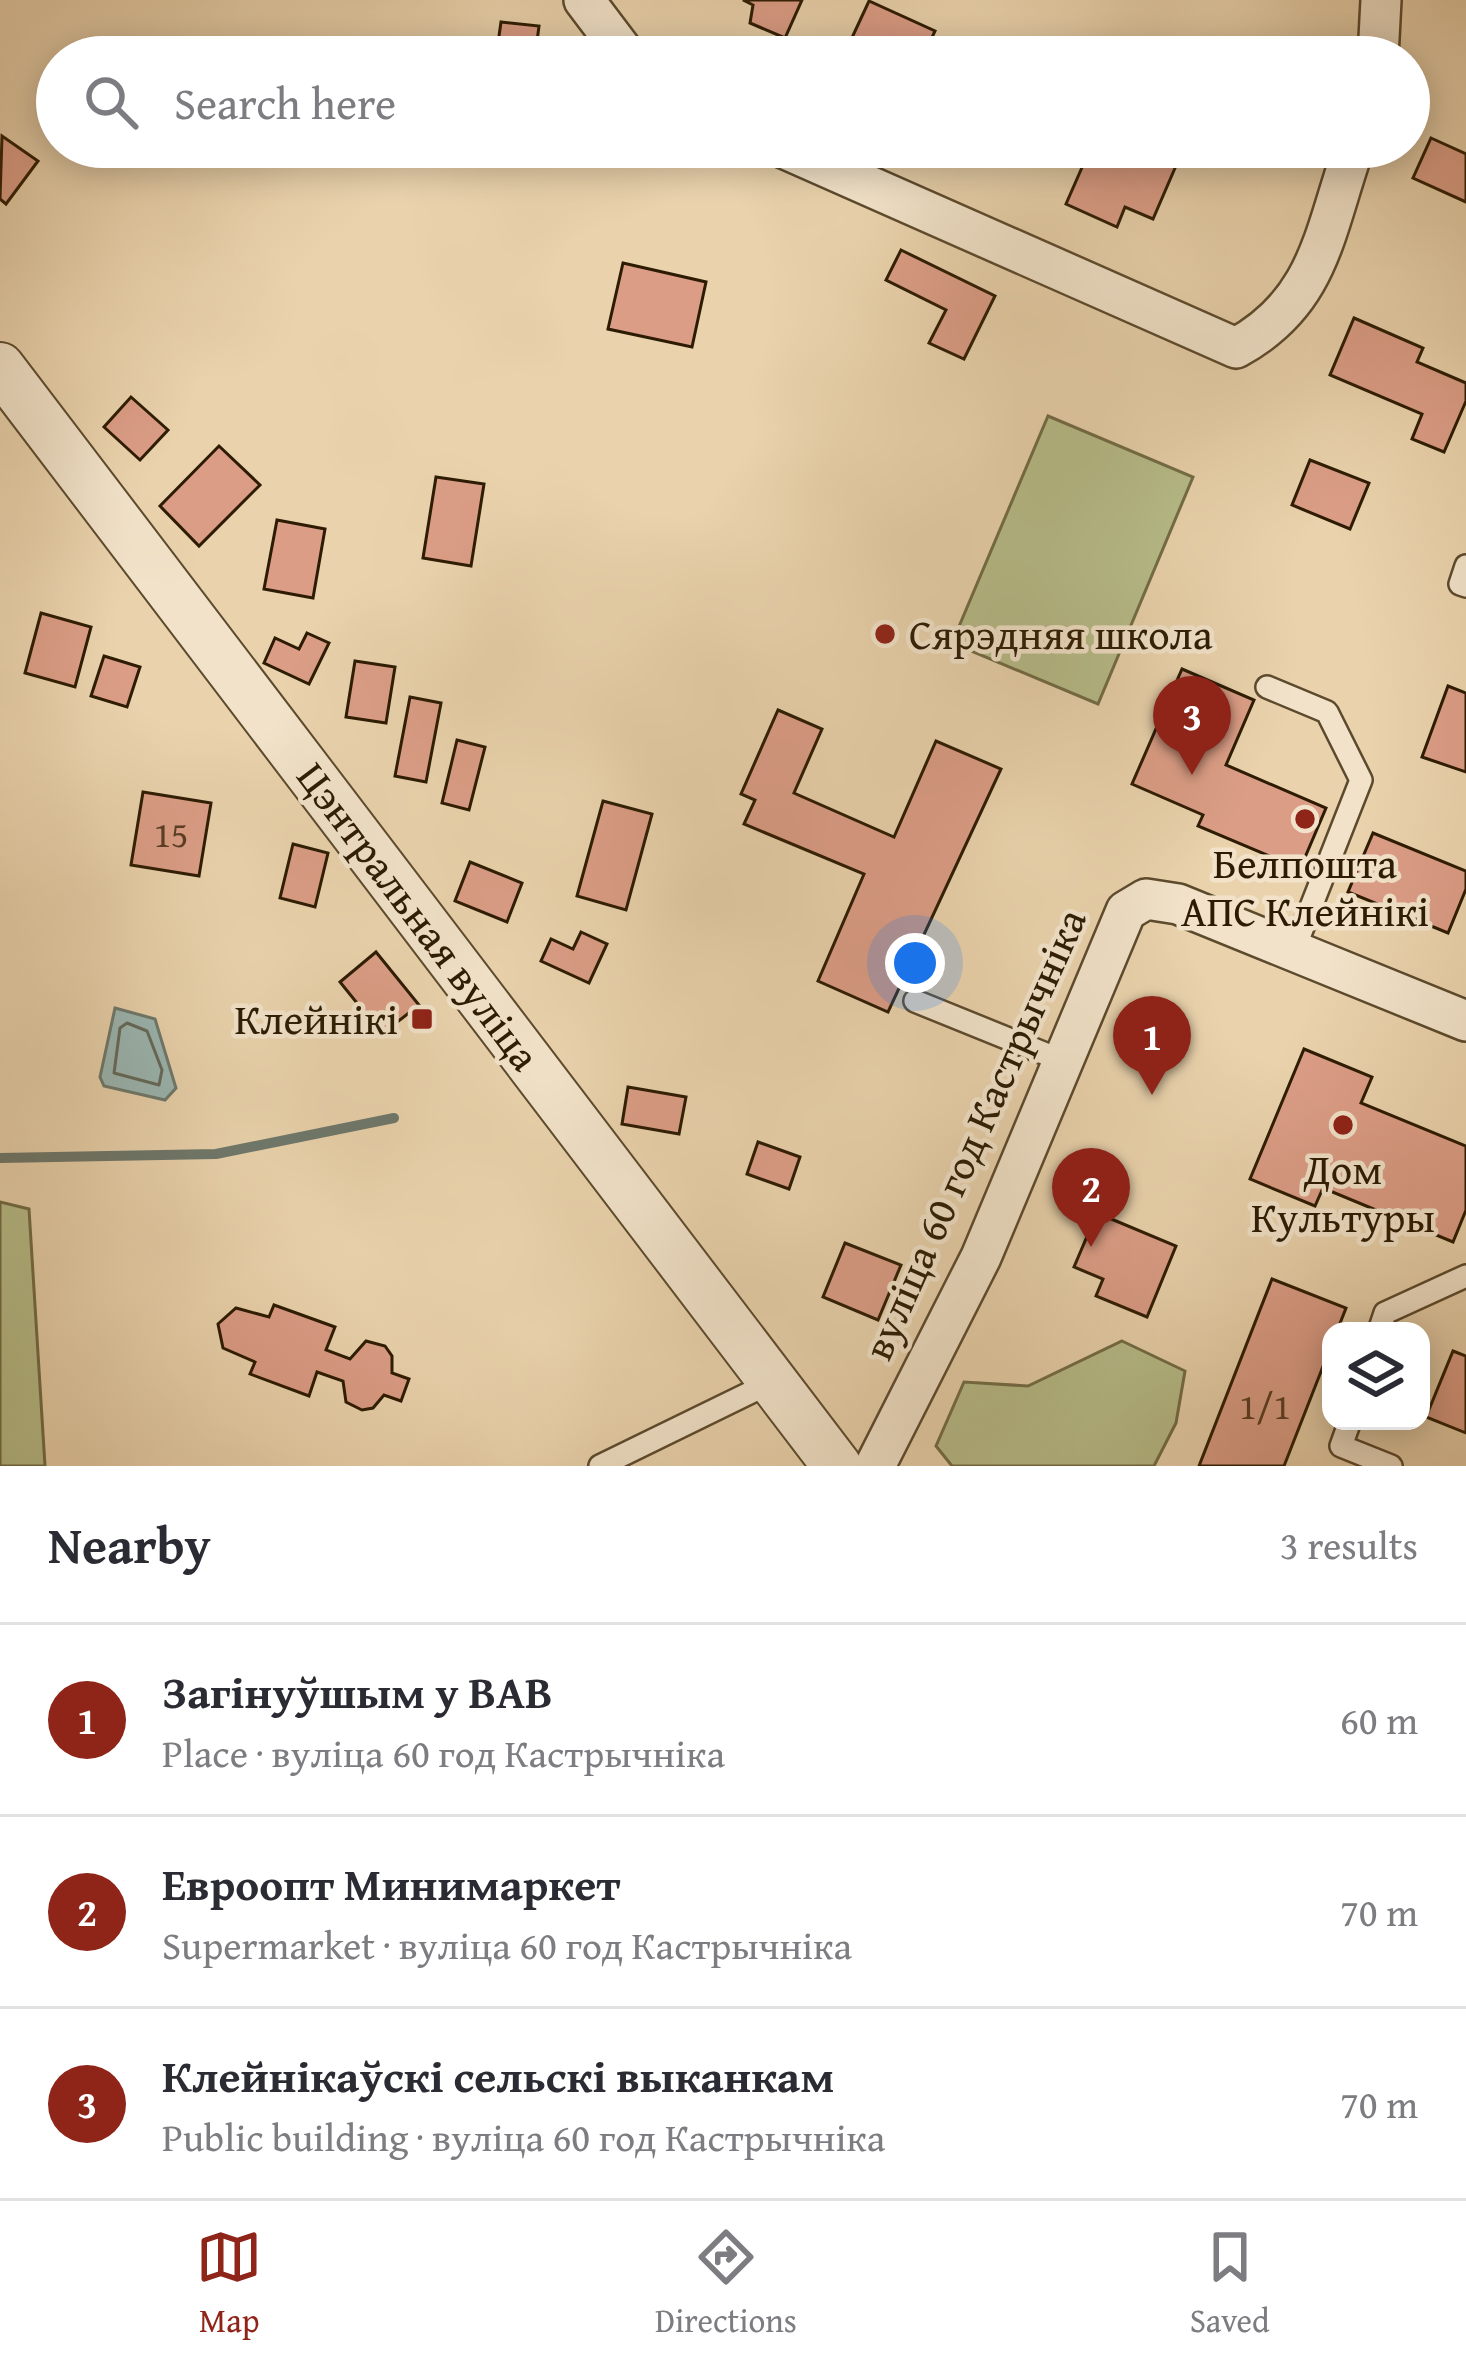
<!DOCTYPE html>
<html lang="en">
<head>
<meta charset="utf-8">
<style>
  :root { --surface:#fff; --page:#f7f7f7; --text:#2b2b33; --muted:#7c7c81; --line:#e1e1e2; --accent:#8f2418 }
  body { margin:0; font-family:"Gentium Book Plus",serif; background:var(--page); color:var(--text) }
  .controls { position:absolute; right:36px; bottom:36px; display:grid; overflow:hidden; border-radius:24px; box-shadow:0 6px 30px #0003 }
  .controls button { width:108px; height:108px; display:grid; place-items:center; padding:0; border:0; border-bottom:3px solid var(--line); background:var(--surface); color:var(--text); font:60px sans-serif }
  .you { position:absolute; left:915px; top:963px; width:42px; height:42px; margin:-30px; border:9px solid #fff; border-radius:50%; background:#1a73e8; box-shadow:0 0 0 18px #1a73e833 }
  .badge { display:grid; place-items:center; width:78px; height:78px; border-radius:50%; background:var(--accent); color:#fff; font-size:39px; font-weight:700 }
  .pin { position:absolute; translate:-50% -99px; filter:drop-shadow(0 3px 6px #0008) }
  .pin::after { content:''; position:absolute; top:63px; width:42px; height:36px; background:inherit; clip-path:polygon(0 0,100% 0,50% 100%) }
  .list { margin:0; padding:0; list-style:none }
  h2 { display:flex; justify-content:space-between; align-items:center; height:156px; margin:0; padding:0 48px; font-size:51px }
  h2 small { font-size:39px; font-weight:400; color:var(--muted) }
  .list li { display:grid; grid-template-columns:78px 1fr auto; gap:36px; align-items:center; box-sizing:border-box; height:192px; padding:0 48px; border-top:3px solid var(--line) }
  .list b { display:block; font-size:45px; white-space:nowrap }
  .list p { margin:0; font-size:39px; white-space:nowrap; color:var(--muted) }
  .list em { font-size:39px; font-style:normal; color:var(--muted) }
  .icon { flex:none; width:66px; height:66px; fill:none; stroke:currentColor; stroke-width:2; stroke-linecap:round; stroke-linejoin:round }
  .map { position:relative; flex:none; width:1466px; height:1466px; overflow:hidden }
  .search { position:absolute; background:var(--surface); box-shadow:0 6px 30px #0003; left:36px; right:36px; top:36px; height:132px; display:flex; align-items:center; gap:30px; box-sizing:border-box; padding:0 42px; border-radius:66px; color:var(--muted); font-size:45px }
  .sheet { height:732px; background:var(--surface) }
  nav { display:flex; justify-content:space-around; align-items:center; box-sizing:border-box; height:168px; border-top:3px solid var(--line); background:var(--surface); font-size:33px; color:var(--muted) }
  nav a { display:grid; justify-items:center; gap:6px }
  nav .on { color:var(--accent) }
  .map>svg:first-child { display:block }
  .green { fill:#b6bc89; stroke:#726c46; stroke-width:3 }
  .water { fill:#9ab6b2; stroke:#6e786c; stroke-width:3 }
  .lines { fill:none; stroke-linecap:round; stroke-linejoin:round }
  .shore { stroke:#64695a; stroke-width:3 }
  .stream { stroke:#6e786c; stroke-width:10 }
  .building { fill:#db9d86; stroke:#2d1c03; stroke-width:3 }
  .service-casing { stroke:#5c4a2d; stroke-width:26 }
  .minor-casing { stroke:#5c4a2d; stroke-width:44 }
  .tertiary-casing { stroke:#5c4a2d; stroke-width:52 }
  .service { stroke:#f1e2c9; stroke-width:21 }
  .minor { stroke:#f1e2c9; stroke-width:39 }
  .tertiary { stroke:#f1e2c9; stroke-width:48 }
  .poi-dot { fill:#8f2418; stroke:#f1e2c9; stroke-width:4.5 }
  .labels { text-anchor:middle; stroke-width:9; stroke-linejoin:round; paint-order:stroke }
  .number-label { font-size:36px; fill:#583c24 }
  .poi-label { font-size:42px; fill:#2d1c03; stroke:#f1e2c9 }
  .street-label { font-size:42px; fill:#2d1c03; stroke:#f1e2c9 }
</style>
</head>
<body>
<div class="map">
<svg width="1466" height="1466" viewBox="0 0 1466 1466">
  <rect width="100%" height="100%" fill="#e9d2ac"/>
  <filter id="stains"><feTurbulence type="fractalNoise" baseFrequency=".00167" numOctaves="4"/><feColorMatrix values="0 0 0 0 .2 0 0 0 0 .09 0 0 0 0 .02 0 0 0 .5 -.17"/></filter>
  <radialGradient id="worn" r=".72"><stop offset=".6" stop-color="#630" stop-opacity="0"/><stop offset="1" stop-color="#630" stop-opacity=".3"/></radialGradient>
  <!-- green -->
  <g class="green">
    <path d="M1048,416L1193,477L1098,704L952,643Z"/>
    <path d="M0,1202L29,1209L45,1466H0Z"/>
    <path d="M1122,1341L1185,1371L1176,1423L1154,1466H952L936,1446L964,1382L1028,1386Z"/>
  </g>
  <!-- water -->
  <path class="water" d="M115,1008L155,1019L176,1088L165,1100L104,1086L100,1077Z"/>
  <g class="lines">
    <!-- shore -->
    <path class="shore" d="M127,1023L147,1031L162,1070L159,1085L114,1073L120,1028Z"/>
    <!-- stream -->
    <path class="stream" d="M0,1158L216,1154L394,1118"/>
  </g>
  <!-- building -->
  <g class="building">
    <path d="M743,0H802L785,38L750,23L753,5Z"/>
    <path d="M869,1L935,31L923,57H843Z"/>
    <path d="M501,22L539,26L535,57H496Z"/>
    <path d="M2,136L38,161L6,204L0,199Z"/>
    <path d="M1431,138L1466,154V202L1413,178Z"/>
    <path d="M1091,147H1145L1178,161L1153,219L1125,207L1117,227L1066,204Z"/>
    <path d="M901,250L995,296L964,359L929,343L946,310L886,280Z"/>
    <path d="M623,263L706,282L692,347L608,329Z"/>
    <path d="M1354,318L1423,348L1417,362L1466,383V401L1444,452L1412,439L1422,414L1330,375Z"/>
    <path d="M131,397L168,430L140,460L104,427Z"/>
    <path d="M219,446L260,485L199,546L160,506Z"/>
    <path d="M1310,460L1369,483L1350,529L1292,505Z"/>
    <path d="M436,477L484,484L471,566L423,558Z"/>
    <path d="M277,520L325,529L313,598L264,589Z"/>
    <path d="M41,613L91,627L75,687L25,673Z"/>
    <path d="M307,633L329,643L309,684L264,663L275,638L299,649Z"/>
    <path d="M104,656L140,667L127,707L91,696Z"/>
    <path d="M355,661L395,667L386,723L346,717Z"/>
    <path d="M1182,669L1254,700L1226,765L1326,808L1300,869L1198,826L1203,815L1132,784Z"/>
    <path d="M1448,686L1466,693V772L1422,757Z"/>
    <path d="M410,697L441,703L426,782L395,776Z"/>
    <path d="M778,710L822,729L794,793L894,837L936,741L1001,769L888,1012L818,981L864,874L744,824L755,800L741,794Z"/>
    <path d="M457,740L485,747L469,810L442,803Z"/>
    <path d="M143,792L211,803L199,876L131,865Z"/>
    <path d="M603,801L652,814L626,910L577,896Z"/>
    <path d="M1373,833L1466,871V889L1448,933L1348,892Z"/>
    <path d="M293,844L328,853L315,907L280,898Z"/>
    <path d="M470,862L522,883L507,922L455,901Z"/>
    <path d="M581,932L607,944L589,983L541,961L551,939L573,949Z"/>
    <path d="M376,952L419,1005L382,1034L340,982Z"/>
    <path d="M1304,1049L1372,1077L1361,1103L1466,1146V1210L1453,1242L1323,1188L1315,1206L1250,1179Z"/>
    <path d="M628,1087L686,1097L679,1134L622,1124Z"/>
    <path d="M758,1142L800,1157L789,1189L747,1174Z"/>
    <path d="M1097,1213L1176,1246L1147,1317L1096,1296L1103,1279L1074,1267Z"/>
    <path d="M845,1243L901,1265L878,1320L823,1297Z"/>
    <path d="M1272,1279L1346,1308L1337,1331H1331V1346L1284,1466H1199Z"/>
    <path d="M274,1305L335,1327L326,1350L350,1359L366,1341L385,1346L392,1356V1373L409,1379L401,1401L384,1395L373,1408L362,1410L346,1402L343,1381L317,1372L309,1396L250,1374L255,1362L223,1348L218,1324L236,1308L269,1317Z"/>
    <path d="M1453,1351L1466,1356V1433L1426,1417Z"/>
  </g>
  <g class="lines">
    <!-- service casing -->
    <g class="service-casing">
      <g id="service">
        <path d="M1466,566L1460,584L1466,586"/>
        <path d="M1267,687L1327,712L1361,780L1294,950"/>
        <path d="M915,1001L1063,1061"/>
        <path d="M1379,1331L1385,1313L1466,1276"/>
        <path d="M1350,1421L1341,1446L1391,1466"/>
        <path d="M600,1466L774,1381"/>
      </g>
    </g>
    <!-- minor casing -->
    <g class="minor-casing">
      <g id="minor">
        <path d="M584,0L627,57"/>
        <path d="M1378,57L1381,0"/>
        <path d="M781,147L1236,348C1320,302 1324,232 1354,147"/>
        <path d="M875,1466L981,1257L1126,911L1146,899L1178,904L1466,1021"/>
      </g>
    </g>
    <!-- tertiary casing -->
    <g class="tertiary-casing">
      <path id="tertiary" d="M0,367L837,1466"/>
    </g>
    <!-- service -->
    <use href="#service" class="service"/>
    <!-- minor -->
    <use href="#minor" class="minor"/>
    <!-- tertiary -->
    <use href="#tertiary" class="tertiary"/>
  </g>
  <!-- markers -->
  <g class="poi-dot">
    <circle cx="885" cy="634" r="12"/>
    <circle cx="1305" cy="819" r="12"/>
    <rect x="410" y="1007" width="24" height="24" rx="6"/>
    <circle cx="1343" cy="1125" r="12"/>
  </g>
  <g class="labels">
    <!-- number labels -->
    <g class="number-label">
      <text x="171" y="847">15</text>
      <text x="1265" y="1419">1/1</text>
    </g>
    <!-- poi labels -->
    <g class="poi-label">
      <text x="909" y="649" text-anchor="start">Сярэдняя школа</text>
      <text x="1305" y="878">Белпошта<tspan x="1305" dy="48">АПС Клейнікі</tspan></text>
      <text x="398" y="1034" text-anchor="end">Клейнікі</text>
      <text x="1343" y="1184">Дом<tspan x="1343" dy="48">Культуры</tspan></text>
    </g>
    <!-- street labels -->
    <g class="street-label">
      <text transform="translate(419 916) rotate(53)" y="15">Цэнтральная вуліца</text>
      <text transform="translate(974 1134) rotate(-66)" y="15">вуліца 60 год Кастрычніка</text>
    </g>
  </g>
  <rect width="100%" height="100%" filter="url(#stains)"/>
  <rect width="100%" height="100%" fill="url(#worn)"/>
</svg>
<div class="controls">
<button><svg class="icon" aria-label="layers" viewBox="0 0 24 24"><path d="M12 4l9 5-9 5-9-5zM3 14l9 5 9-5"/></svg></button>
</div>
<div class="you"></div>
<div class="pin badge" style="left:1152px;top:1095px">1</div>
<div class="pin badge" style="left:1091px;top:1247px">2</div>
<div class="pin badge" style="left:1192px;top:775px">3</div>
<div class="search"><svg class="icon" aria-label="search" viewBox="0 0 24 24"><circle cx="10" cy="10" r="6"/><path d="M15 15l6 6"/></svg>Search here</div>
</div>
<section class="sheet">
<h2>Nearby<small>3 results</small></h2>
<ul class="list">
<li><span class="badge">1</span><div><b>Загінуўшым у ВАВ</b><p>Place · вуліца 60 год Кастрычніка</p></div><em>60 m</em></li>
<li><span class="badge">2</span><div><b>Евроопт Минимаркет</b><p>Supermarket · вуліца 60 год Кастрычніка</p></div><em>70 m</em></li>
<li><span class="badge">3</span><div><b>Клейнікаўскі сельскі выканкам</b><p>Public building · вуліца 60 год Кастрычніка</p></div><em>70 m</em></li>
</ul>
</section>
<nav>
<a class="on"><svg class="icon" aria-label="map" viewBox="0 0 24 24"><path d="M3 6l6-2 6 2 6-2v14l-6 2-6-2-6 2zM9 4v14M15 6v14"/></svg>Map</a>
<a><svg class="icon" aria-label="directions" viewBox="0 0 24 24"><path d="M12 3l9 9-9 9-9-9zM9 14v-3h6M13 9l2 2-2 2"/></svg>Directions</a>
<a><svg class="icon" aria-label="saved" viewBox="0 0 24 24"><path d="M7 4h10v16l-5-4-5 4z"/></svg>Saved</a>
</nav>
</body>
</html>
